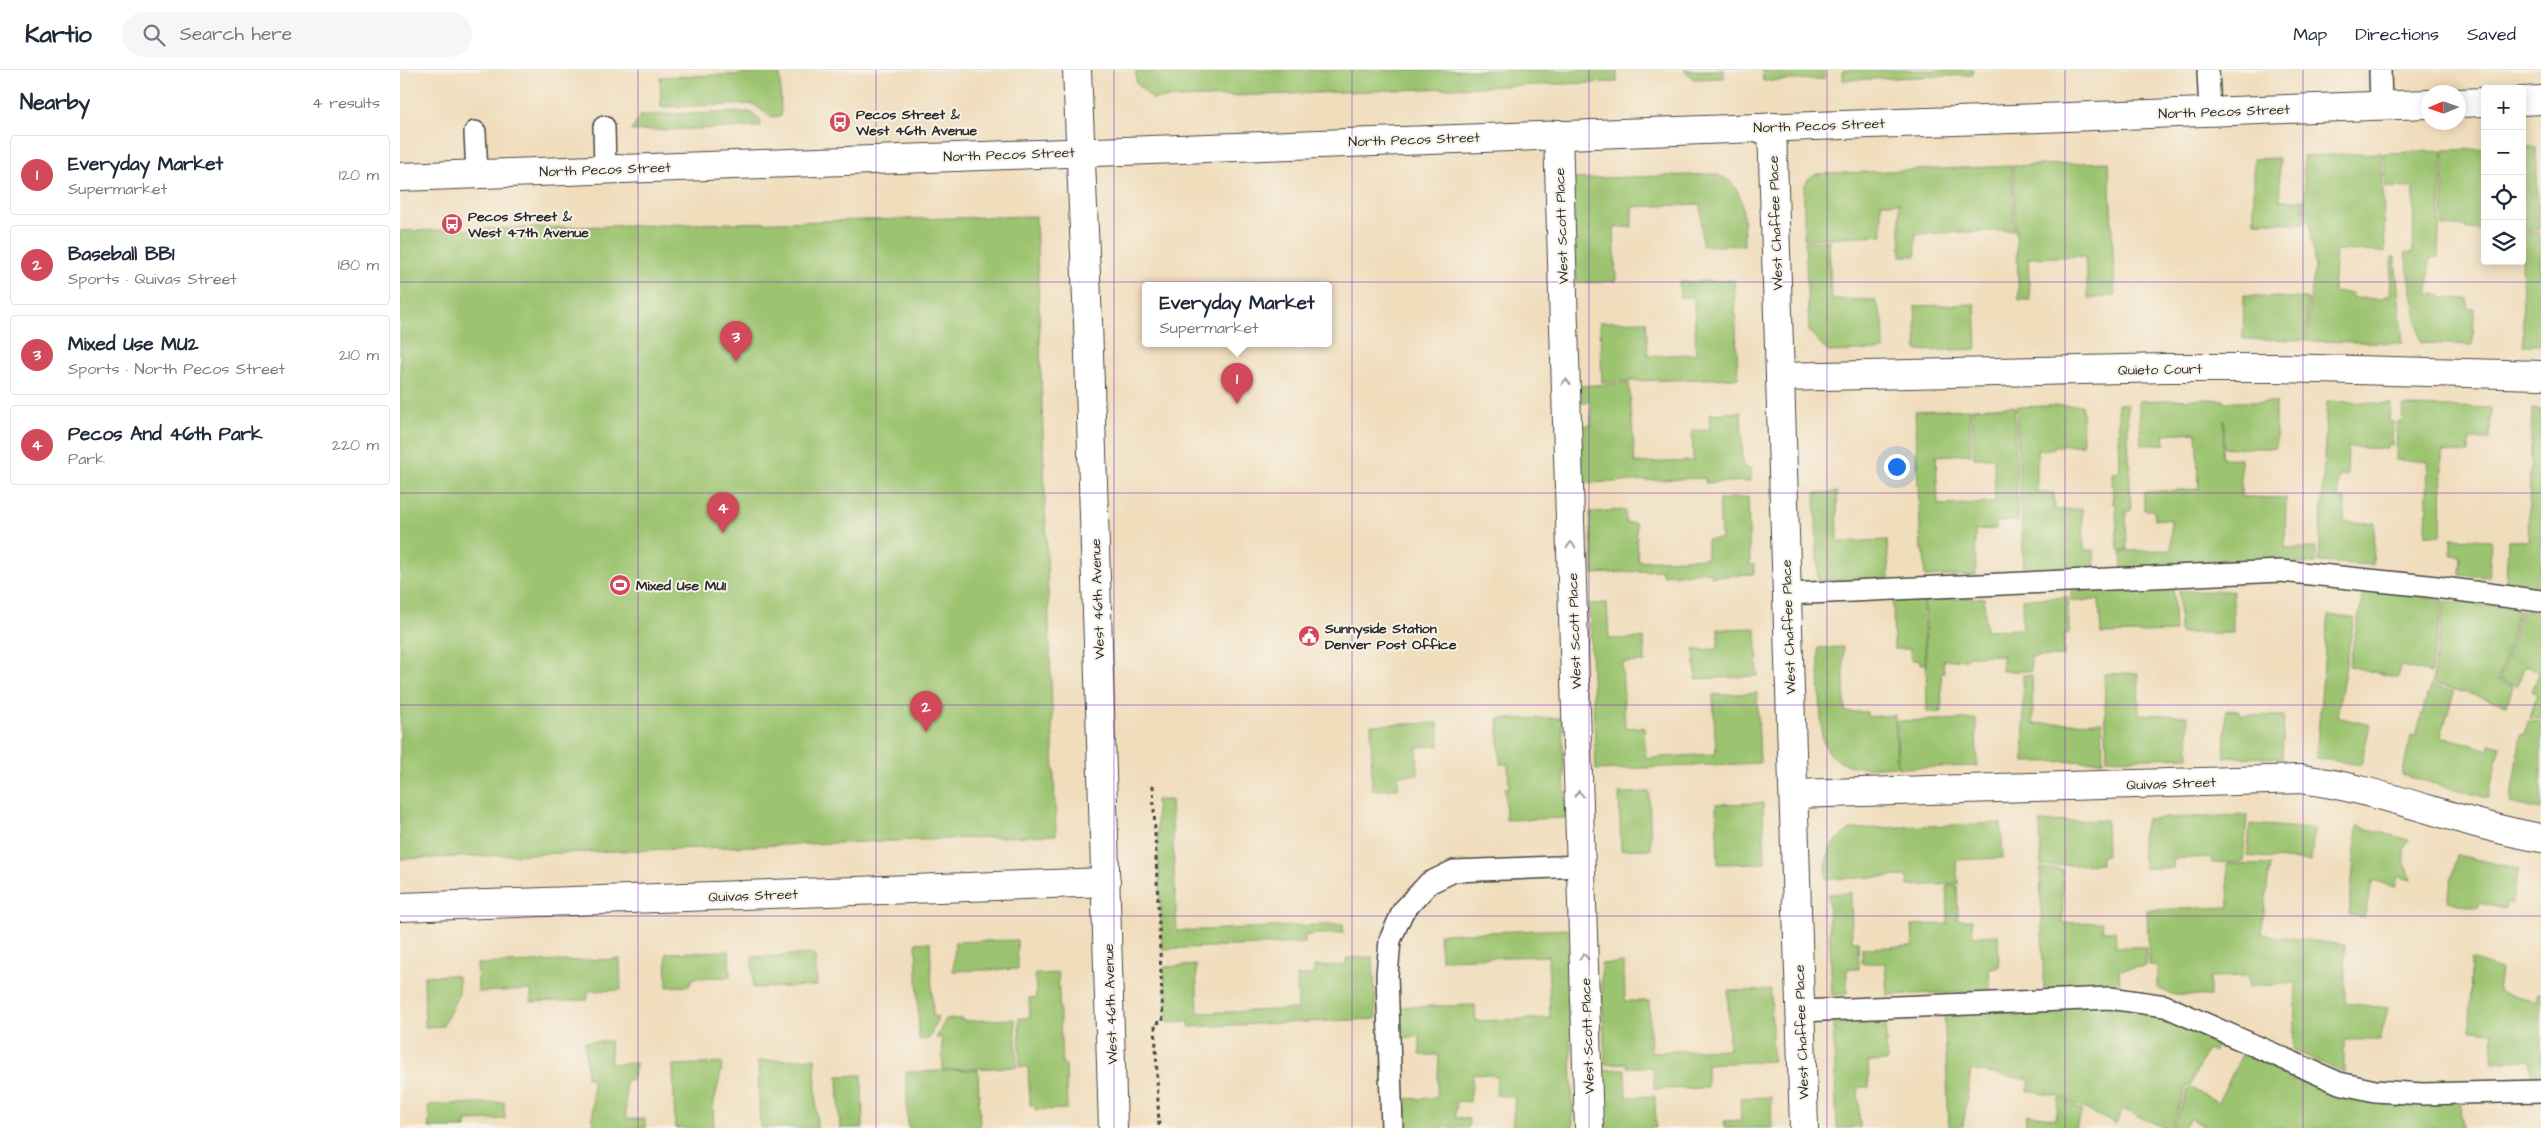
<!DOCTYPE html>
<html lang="en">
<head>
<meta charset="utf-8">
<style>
  :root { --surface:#fff; --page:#f6f6f7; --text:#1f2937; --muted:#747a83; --line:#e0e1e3; --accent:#d1495b }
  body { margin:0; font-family:"Architects Daughter",sans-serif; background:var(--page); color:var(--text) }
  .controls { position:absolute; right:15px; top:15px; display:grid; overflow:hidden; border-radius:5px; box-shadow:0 2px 12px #0003 }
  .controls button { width:45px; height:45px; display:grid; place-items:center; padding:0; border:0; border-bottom:1px solid var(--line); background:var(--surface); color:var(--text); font:25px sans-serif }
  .compass { position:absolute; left:2021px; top:15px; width:45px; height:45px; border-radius:50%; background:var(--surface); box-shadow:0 2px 12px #0003; rotate:268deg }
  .you { position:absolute; left:1496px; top:396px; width:18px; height:18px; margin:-12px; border:4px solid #fff; border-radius:50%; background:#1a73e8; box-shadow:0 0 0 8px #1a73e833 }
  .badge { display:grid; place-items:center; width:32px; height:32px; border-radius:50%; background:var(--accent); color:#fff; font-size:16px; font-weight:700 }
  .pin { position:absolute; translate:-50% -41px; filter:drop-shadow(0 1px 2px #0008) }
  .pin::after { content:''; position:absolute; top:26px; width:18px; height:15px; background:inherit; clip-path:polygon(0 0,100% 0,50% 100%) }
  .popup { position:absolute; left:742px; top:212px; width:190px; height:65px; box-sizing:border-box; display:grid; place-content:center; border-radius:5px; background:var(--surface); filter:drop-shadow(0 1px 4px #0005); font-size:16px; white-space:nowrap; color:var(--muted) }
  .popup b { font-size:19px; color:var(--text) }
  .popup::after { content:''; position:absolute; left:50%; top:100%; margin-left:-10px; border:10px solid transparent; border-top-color:var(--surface) }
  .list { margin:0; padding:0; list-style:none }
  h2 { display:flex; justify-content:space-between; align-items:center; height:65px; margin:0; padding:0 20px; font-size:21px }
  h2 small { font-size:16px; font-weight:400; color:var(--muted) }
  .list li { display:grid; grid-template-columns:32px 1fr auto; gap:15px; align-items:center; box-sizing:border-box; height:80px; margin:0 10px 10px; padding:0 10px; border:1px solid var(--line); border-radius:5px }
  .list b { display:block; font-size:19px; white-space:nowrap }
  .list p { margin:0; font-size:16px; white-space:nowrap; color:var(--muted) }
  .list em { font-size:16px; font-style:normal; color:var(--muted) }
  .icon { flex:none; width:28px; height:28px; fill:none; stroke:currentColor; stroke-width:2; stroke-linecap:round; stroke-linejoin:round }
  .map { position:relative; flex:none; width:2141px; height:1058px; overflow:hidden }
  header { display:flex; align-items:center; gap:30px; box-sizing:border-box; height:70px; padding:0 25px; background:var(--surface); border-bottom:1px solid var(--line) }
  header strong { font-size:24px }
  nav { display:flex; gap:28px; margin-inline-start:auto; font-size:18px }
  .search { width:350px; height:45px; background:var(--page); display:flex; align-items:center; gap:12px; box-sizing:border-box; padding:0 18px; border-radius:28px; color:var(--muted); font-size:19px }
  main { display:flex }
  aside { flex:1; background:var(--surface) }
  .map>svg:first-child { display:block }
  .green { fill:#9cc470; stroke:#64784e }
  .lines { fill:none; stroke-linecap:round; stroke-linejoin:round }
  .service-casing { stroke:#494641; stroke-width:24 }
  .minor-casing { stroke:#494641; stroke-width:30 }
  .tertiary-casing { stroke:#494641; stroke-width:30 }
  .secondary-casing { stroke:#494641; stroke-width:30 }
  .path { stroke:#494641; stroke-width:3; stroke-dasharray:4 4; stroke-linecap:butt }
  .service { stroke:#fff; stroke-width:21 }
  .minor { stroke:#fff; stroke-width:28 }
  .tertiary { stroke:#fff; stroke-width:28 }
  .secondary { stroke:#fff; stroke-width:28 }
  .oneway { stroke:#a0a0a0 }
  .grid { fill:none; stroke:#7b2cbf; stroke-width:1; stroke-opacity:0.55 }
  .labels { text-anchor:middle; stroke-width:4; stroke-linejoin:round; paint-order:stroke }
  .street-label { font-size:14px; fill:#2b2b2b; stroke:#f7f3e8 }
  .poi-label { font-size:14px; font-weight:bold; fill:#2b2b2b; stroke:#f7f3e8; text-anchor:start }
</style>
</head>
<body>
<header>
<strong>Kartio</strong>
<div class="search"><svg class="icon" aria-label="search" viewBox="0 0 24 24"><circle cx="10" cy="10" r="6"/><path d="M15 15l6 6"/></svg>Search here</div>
<nav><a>Map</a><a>Directions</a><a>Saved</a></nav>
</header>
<main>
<aside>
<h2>Nearby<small>4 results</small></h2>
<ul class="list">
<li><span class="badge">1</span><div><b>Everyday Market</b><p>Supermarket</p></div><em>120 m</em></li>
<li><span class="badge">2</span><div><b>Baseball BB1</b><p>Sports · Quivas Street</p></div><em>180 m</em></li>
<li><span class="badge">3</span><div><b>Mixed Use MU2</b><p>Sports · North Pecos Street</p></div><em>210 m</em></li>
<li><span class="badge">4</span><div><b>Pecos And 46th Park</b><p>Park</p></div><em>220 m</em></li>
</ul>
</aside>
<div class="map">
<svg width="2141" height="1058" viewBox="0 0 2141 1058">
  <rect width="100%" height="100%" fill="#f7f3e8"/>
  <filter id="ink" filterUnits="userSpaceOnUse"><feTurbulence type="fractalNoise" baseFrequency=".02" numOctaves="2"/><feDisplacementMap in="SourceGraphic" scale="10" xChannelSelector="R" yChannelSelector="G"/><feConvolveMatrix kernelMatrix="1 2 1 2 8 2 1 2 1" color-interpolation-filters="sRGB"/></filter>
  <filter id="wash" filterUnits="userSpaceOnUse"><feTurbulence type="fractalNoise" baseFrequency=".0096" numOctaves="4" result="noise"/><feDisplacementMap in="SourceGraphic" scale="20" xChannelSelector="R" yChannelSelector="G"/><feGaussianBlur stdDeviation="1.12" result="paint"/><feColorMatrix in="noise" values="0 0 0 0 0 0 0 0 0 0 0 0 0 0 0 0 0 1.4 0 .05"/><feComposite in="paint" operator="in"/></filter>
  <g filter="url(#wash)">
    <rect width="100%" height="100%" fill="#f0ddbc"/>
    <!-- green -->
    <g class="green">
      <path d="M354,0H380L381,46L371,47L353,34L261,37L260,7L354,4Z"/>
      <path d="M736,0H1217V12L752,29L736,13Z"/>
      <path d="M1284,0H1324V8L1293,9Z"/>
      <path d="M1362,0H1424V9L1363,11Z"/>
      <path d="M1443,0H1573V5L1443,10Z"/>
      <path d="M350,42L360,50L361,57L231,61L241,45Z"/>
      <path d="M2122,77H2136L2139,160H2124Z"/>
      <path d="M2085,79V159H2066V156H2042L2044,80Z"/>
      <path d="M2042,81L2038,187L2030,188L2028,224L2041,225V228L2068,229L2067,238L2075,239L2072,275L2021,273L2005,183H2013L2014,118L1986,117L1984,83Z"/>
      <path d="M1982,83L1985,182L1936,180L1933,222L1953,223V228L1984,229V226H1990L1992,187H1995L2003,273L1908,271L1910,231L1915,198L1910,151H1906L1903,86Z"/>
      <path d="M1879,88L1880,130H1903L1904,153L1854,152V89Z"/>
      <path d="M1709,92L1715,226L1688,228L1685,186L1628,188L1630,230H1619L1613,96Z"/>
      <path d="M1611,96L1614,160L1515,164L1516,186H1501L1499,133H1481L1482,165L1404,169V117L1408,109L1416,104Z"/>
      <path d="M1314,104C1348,112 1343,147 1344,175L1302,176L1301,134L1232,137V157L1214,158L1216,211L1177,213L1173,109Z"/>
      <path d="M636,146L656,765L0,789V161Z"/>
      <path d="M2122,163H2140L2141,275H2123Z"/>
      <path d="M1405,171H1429L1431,229L1475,230L1483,250L1484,280L1428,282L1409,261Z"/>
      <path d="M1334,210L1338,308L1202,312L1200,252L1246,251L1248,286L1296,284L1294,227H1280L1279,212Z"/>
      <path d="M1844,225L1908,229L1906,270L1843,269Z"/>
      <path d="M1575,234L1577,279L1517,281L1515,236Z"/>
      <path d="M1229,313L1235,393L1293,391L1292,360H1310L1309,344L1341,342L1343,398H1351V411L1305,413V408L1182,413L1179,356L1191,355V332H1180L1179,316Z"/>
      <path d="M1804,329L1824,330V332H1876V378H1824V350L1822,388L1841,389V427L1886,428L1885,478H1916V493L1722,499L1721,481L1771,480V450L1755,449L1754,440H1744V422L1799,419L1796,362L1764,364L1765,374L1741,375L1739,331Z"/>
      <path d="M1927,331L1991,334L1989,351L1993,352L1992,375L1987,374V379L1948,377L1947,405H1939L1938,428L1945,429L1944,452L1975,453L1973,495L1919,492Z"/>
      <path d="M1718,334H1727L1731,441H1726L1727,480H1719L1717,476L1716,434H1713L1712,402L1720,401Z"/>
      <path d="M1682,335L1683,375L1654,376V379L1637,380V423H1654L1655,440L1682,439L1684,480H1694L1695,501L1624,503L1616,337Z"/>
      <path d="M1614,336L1618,451L1596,452V459L1575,460L1576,505L1525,507L1524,480H1521L1515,341L1570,339L1571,384L1536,386L1538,435L1595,433L1594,388H1574L1572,338Z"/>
      <path d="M2003,336L2091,338L2090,369H2070L2069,383L2042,382L2041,465H2026L2028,391L1996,390L1997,352H2002Z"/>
      <path d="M2132,339H2141V519L2106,513L2108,470L2128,471Z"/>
      <path d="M1437,422L1438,472L1487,470L1489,509L1418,511L1415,423Z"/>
      <path d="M1348,427L1350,495H1354V504L1311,507L1310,502L1262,505V500L1193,504L1190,442L1225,440L1226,453H1236L1238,491L1307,488V470L1321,469L1319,429Z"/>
      <path d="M2051,468L2091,470L2089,507L2060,505L2061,486L2051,485Z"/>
      <path d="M1773,517L1775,562L1701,564L1699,530L1671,531V520Z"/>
      <path d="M1964,518L2043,530L2031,603L2001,596L1998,608L1949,596Z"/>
      <path d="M1779,521H1833V563H1780Z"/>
      <path d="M1668,527L1669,563L1664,564V586L1631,587V601H1602V585L1569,586L1566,589L1543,590L1544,603H1541L1542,642H1527L1525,529L1584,528L1586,560L1623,559L1622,529Z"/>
      <path d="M1493,530H1523L1525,594H1520V590H1511L1510,579H1494Z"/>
      <path d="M2045,531L2119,539L2098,610L2113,616L2107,635L2032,613Z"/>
      <path d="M1207,533L1209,569L1244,568L1245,592L1222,593L1225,658L1244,657L1246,688L1316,684L1313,625L1357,623L1360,693L1196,700L1189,534Z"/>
      <path d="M2121,540L2141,542V649L2130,648L2137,624L2132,621L2140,601L2125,595L2117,616L2100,609Z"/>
      <path d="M1928,545L1954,548L1937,647L1970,655L1961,695L1916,688Z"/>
      <path d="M1356,558L1358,606L1296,609L1294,580L1318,579V559Z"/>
      <path d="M1443,577L1445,642H1467V647L1495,645L1497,696C1466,697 1435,704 1422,669L1418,578Z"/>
      <path d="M1738,603L1739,644L1788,646L1789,687L1707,689L1704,604Z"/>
      <path d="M1623,605H1632L1633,654L1702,652L1703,691L1624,692Z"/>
      <path d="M2030,615L2054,622L2041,666L2089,680L2091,673L2100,676L2088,728L2002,705L2011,665L2016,666Z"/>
      <path d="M1826,640L1840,641V645L1884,646L1882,688L1824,687Z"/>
      <path d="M1162,648L1166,748L1106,750L1105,718H1109L1108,694H1100L1098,649Z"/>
      <path d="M1576,649L1577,696L1498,698L1497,651Z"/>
      <path d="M2128,651L2141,652V740L2110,733L2121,664L2124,665Z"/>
      <path d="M1038,653L1039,676L1017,677L1018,705H998V719L972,720L971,655Z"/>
      <path d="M1249,722L1251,779L1221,780L1219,723Z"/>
      <path d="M756,730H771L777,861L943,854V863L905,865V873L762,879Z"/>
      <path d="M1363,733L1365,793L1318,794L1316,734Z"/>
      <path d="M1847,745L1843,792L1812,793L1811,787L1773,789V798H1744L1741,772L1746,749Z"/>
      <path d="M1706,750L1707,786H1701V794L1641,796L1640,752Z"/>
      <path d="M1601,753L1603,788L1556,790L1558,814L1508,816L1507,806L1426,809C1426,784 1429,770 1453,759Z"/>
      <path d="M1850,754L1914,759L1911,791L1847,786Z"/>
      <path d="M1957,756L2009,770C1999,784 2006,796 2011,810L1998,806L1995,817L1973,810L1964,848L1949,844Z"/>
      <path d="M2057,785L2119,799L2111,834L2106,833L2105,839L2079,833L2077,838L2047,831Z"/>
      <path d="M1827,794L1870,795L1861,864L1945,875V933L1988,938L1980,970H1944V1003L1893,980L1896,913L1849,917L1848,906L1810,907V926L1774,925L1757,918V895H1749L1747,840L1829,837Z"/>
      <path d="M1640,799H1662L1663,853L1702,852L1703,861H1715L1716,877H1746V896L1719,900L1720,918L1644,920Z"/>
      <path d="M1547,816H1557L1558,850H1572L1573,866L1598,865L1599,897L1589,898L1590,921L1487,925L1485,893H1462V878L1513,876L1512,855L1548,854Z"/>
      <path d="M1451,823L1452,871H1458L1459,899H1447V924L1432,925L1428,824Z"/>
      <path d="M1168,859L1173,1058H1112L1115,1027L1096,1025L1097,1006L1073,1003L1070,1032L1057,1031L1055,1047L1069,1049L1068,1058H1004L1003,1029L1037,1028L1039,985H1020V966L1000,968L999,937L1075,935L1076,951L1150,948L1148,886L1041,889L1039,864Z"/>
      <path d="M617,870L618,899L553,901L555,872Z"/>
      <path d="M530,872L533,946L538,947L529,969L519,970L516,873Z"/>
      <path d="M329,881L330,907L293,908L289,916L267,917L266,883Z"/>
      <path d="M415,884L417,916L353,918L352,887Z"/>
      <path d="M973,887L976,949L789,957V951L767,953L764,897L796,895L798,943L898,939L897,906L914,905V896L946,895V888Z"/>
      <path d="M220,889L221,920L188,921V930L131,932V920L78,922L77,894Z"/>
      <path d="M2071,889L2101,899L2098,922L2136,931L2137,923L2141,924V1005H2131L2130,990L2092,992L2093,962L2070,960Z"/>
      <path d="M1224,893L1225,931H1249L1251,982L1329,979L1328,921L1371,920L1373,991L1307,994V1018L1254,1019L1253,997H1227V993L1205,994L1201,894Z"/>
      <path d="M658,903L662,994L666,995L667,1039L635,1040V1035H630L628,997H620L619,948H630L629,928H636L635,904Z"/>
      <path d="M53,905L58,907L59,923L43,956L25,957L24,906Z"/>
      <path d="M1708,934L1762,942L1820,968L1814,982L1807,979L1790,1015H1787L1771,1058H1765L1722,1039L1716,1054L1658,1026L1628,1021L1630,1010L1571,1000L1563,1056H1549L1544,940Z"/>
      <path d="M546,949H562L563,951L615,949L617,997L543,1000L542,968H536Z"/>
      <path d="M1485,949L1487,991L1468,992L1469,1017H1458L1460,1058H1437L1433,951Z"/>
      <path d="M210,971L211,994L237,993L232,1010H225L226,1049H245V1058H193L192,1008H187L185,972Z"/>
      <path d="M1844,981L1945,1030L2060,1026L2063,1058H1806L1790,1048L1783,1058H1773L1789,1017L1818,1032Z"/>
      <path d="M415,988L417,1058H360L358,991Z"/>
      <path d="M323,993L313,1037L314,1058H275L273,995Z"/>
      <path d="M1225,999L1226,1027L1255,1026L1256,1058H1205L1203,1000Z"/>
      <path d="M578,1000L580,1058H508L506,1002Z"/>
      <path d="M462,1005L463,1058H440L438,1006Z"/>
      <path d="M1371,1027L1372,1058H1324V1051L1341,1050L1340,1028Z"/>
      <path d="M1659,1028L1683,1041L1675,1058H1625L1627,1044L1656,1049Z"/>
      <path d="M104,1032L105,1049L66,1051V1058H29L28,1035Z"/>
    </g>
  </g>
  <g filter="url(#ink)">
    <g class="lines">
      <!-- service casing -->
      <g class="service-casing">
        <g id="service">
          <path d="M1808,0L1810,42"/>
          <path d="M1980,0L1981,36"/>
          <path d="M204,57L205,99"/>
          <path d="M75,62L77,104"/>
          <path d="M1387,524L1881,501L2028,516L2141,531"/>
          <path d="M1401,941L1710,928L1765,936L1939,1013L1975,1021L2023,1024L2141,1021"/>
          <path d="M992,1058L987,905L990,870L1003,841L1029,813L1054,801L1181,796"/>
        </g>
      </g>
      <!-- minor casing -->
      <g class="minor-casing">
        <g id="minor">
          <path d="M1372,57L1404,1058"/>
          <path d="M1158,64L1189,1058"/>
          <path d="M1380,307L1767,298H1876L2141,305"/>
          <path d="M1394,724L1901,709C1983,719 2059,754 2141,768"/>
          <path d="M0,837L706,812"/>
        </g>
      </g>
      <!-- tertiary casing -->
      <g class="tertiary-casing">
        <path id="tertiary" d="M677,0L688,252L713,1058"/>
      </g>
      <!-- secondary casing -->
      <g class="secondary-casing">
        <g id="secondary">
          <path d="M2122,31L2141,30"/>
          <path d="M2058,33L2085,32"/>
          <path d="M0,107L2028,34"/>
        </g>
      </g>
      <!-- path -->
      <path class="path" d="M753,715L763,952L755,953L759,1058"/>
      <!-- service -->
      <use href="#service" class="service"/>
      <!-- minor -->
      <use href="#minor" class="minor"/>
      <!-- tertiary -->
      <use href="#tertiary" class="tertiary"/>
      <!-- secondary -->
      <use href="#secondary" class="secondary"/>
    </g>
    <!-- one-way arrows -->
    <defs><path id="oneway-chevron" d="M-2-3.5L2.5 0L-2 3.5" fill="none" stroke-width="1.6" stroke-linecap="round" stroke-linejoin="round" transform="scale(1.25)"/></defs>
    <g class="oneway">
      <use href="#oneway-chevron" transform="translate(1166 312) rotate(-92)"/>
      <use href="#oneway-chevron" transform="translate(1171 475) rotate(-92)"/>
      <use href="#oneway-chevron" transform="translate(1179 724) rotate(-92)"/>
      <use href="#oneway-chevron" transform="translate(1184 887) rotate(-92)"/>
    </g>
  </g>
  <!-- grid -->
  <path class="grid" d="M238,0V1058M476,0V1058M714,0V1058M952,0V1058M1189,0V1058M1427,0V1058M1665,0V1058M1903,0V1058M0,212H2141M0,423H2141M0,635H2141M0,846H2141"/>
  <!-- icons -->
  <defs>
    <g id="bus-disc" transform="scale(1.125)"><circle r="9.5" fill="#d1495b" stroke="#f7f3e8"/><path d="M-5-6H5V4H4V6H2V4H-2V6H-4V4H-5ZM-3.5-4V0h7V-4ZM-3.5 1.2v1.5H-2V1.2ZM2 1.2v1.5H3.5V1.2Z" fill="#fff"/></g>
    <g id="stadium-disc" transform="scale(1.125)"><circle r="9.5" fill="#d1495b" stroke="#f7f3e8"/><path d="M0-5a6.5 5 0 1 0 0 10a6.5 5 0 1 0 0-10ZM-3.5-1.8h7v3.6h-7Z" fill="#fff"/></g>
    <g id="civic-disc" transform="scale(1.125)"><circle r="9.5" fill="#d1495b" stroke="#f7f3e8"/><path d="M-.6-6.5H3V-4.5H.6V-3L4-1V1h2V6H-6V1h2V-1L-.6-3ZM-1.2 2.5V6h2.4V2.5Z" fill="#fff"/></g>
  </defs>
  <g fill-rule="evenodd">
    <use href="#bus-disc" x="440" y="52"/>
    <use href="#bus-disc" x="52" y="154"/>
    <use href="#stadium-disc" x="220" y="515"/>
    <use href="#civic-disc" x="909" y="566"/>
  </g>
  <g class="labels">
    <!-- street labels -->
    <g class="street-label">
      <text transform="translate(1824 41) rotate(-2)" y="5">North Pecos Street</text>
      <text transform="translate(1419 55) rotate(-2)" y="5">North Pecos Street</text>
      <text transform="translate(1014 69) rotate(-2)" y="5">North Pecos Street</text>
      <text transform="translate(609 84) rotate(-2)" y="5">North Pecos Street</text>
      <text transform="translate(205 99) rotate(-2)" y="5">North Pecos Street</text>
      <text transform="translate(1375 153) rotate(-92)" y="5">West Chaffee Place</text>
      <text transform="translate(1161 156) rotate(-92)" y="5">West Scott Place</text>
      <text transform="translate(1760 299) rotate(-1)" y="5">Quieto Court</text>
      <text transform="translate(697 529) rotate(-92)" y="5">West 46th Avenue</text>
      <text transform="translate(1388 557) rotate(-92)" y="5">West Chaffee Place</text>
      <text transform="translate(1174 561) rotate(-92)" y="5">West Scott Place</text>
      <text transform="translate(1771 713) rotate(-2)" y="5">Quivas Street</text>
      <text transform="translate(353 825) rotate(-2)" y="5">Quivas Street</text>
      <text transform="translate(710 934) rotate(-92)" y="5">West 46th Avenue</text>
      <text transform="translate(1401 962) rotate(-92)" y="5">West Chaffee Place</text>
      <text transform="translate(1187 966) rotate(-92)" y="5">West Scott Place</text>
    </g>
    <!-- poi labels -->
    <g class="poi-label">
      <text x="456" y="49">Pecos Street &amp;<tspan x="456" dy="16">West 46th Avenue</tspan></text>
      <text x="68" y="151">Pecos Street &amp;<tspan x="68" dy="16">West 47th Avenue</tspan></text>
      <text x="236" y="520">Mixed Use MU1</text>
      <text x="925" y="563">Sunnyside Station<tspan x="925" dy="16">Denver Post Office</tspan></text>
    </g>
  </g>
</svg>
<div class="controls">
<button>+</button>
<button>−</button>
<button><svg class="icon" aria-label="locate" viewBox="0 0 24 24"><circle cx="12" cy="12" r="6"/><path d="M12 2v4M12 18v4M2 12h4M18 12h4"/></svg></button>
<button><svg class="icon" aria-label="layers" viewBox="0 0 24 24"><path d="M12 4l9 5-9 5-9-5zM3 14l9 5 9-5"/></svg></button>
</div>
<svg class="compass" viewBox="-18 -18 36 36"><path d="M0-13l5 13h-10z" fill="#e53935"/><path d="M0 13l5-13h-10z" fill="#747a83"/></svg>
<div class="you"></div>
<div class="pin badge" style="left:837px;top:334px">1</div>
<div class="popup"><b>Everyday Market</b>Supermarket</div>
<div class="pin badge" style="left:526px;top:662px">2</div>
<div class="pin badge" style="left:336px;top:292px">3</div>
<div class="pin badge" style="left:323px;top:463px">4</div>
</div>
</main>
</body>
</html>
